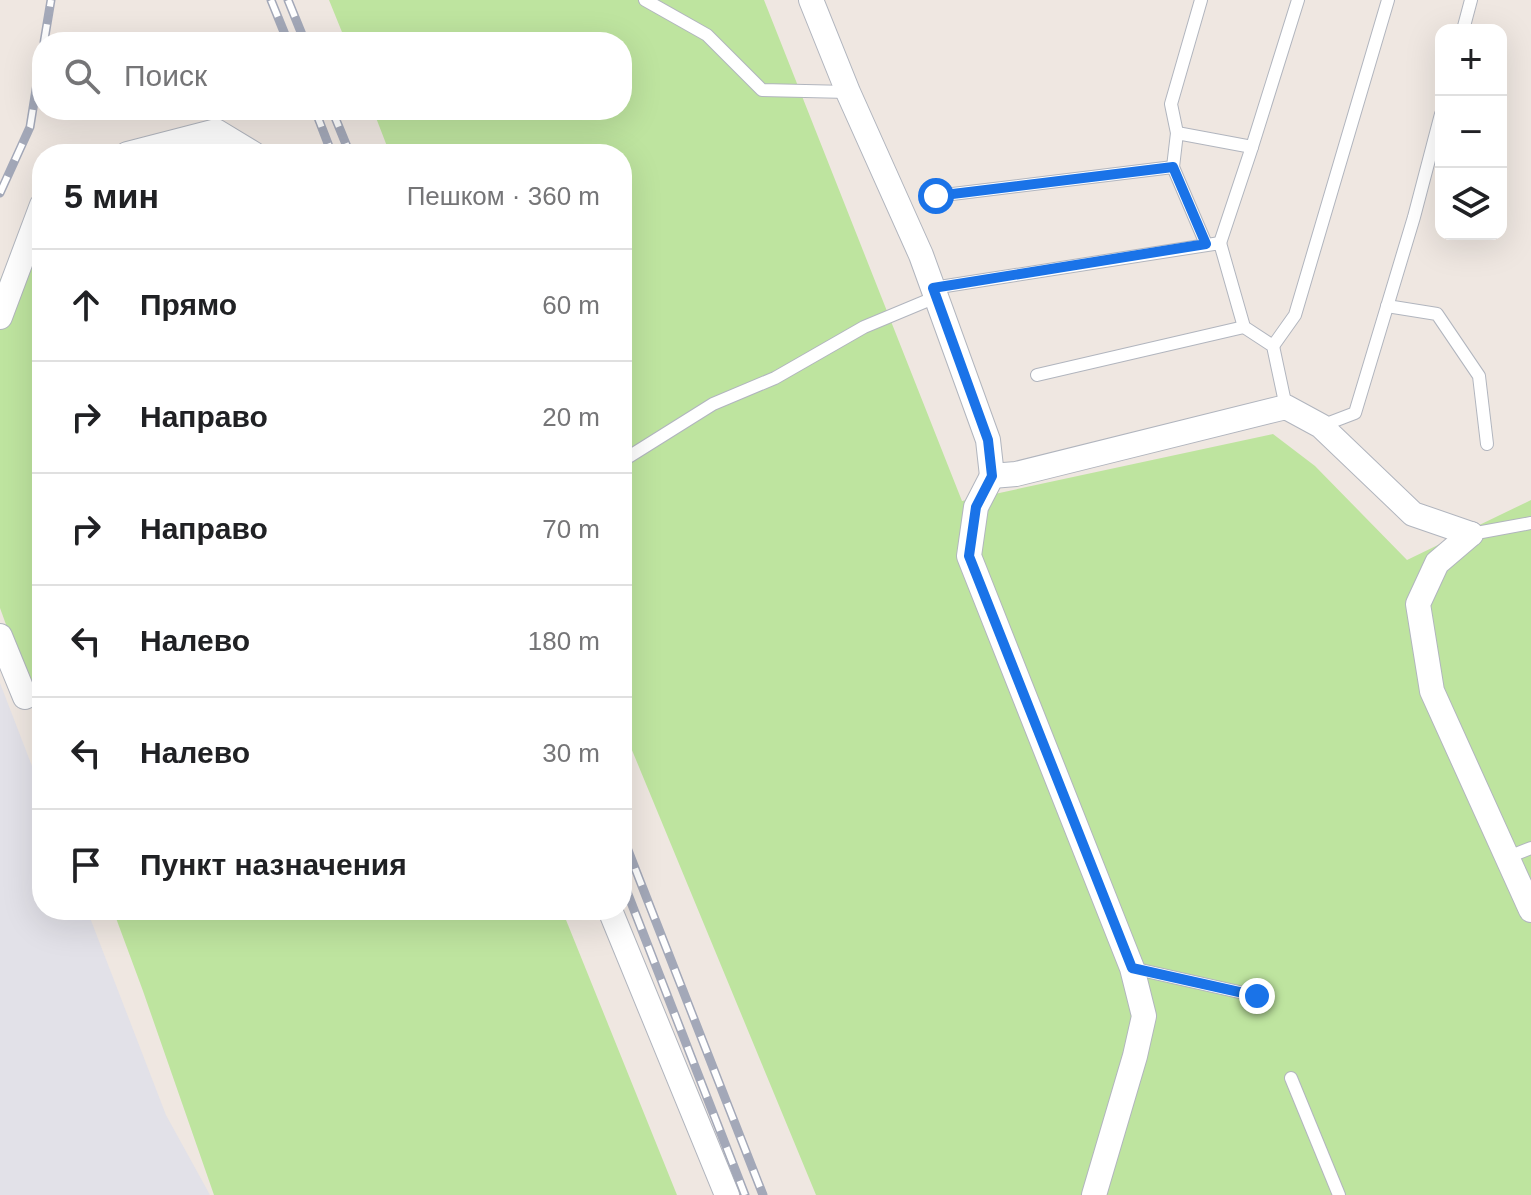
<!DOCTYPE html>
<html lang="ru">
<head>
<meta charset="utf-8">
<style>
  :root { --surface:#fff; --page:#f6f6f6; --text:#202124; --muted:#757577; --line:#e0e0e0 }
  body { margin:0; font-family:Arial,sans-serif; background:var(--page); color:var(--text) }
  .controls { position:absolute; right:24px; top:24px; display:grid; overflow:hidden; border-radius:16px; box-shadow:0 8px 32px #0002 }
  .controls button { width:72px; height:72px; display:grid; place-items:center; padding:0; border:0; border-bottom:2px solid var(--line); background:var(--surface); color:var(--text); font:40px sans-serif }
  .stop { position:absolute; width:24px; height:24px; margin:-18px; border:6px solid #1a73e8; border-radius:50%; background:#fff }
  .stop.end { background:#1a73e8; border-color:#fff; box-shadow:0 2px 8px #0008 }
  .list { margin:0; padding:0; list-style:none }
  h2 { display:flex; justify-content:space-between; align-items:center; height:104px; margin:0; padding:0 32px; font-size:34px }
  h2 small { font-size:26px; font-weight:400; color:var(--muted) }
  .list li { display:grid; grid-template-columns:52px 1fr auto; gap:24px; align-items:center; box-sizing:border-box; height:112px; padding:0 32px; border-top:2px solid var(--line) }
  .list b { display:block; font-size:30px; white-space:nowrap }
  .list em { font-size:26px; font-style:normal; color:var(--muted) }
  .icon { flex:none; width:44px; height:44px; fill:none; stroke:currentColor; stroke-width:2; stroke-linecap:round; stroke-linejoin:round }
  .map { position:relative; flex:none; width:1531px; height:1195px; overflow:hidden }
  .search { position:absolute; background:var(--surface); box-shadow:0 8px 32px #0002; left:32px; top:32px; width:600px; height:88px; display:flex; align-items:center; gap:20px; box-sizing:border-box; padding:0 28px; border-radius:32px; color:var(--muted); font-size:30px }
  .panel { position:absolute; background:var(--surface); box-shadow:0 8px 32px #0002; left:32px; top:144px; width:600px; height:776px; border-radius:32px }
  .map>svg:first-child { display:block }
  .industrial { fill:#e2e1e8 }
  .green { fill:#bee49f }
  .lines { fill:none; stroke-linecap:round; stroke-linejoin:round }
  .service-casing { stroke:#b1b5be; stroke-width:14 }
  .minor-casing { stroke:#b1b5be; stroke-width:26 }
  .service { stroke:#fff; stroke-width:12 }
  .minor { stroke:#fff; stroke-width:24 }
  .rail-casing { stroke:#a3a8b8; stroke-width:9 }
  .rail { stroke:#fff; stroke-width:6; stroke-dasharray:18; stroke-linecap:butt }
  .route { stroke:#1a73e8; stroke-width:10 }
</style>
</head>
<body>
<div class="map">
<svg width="1531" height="1195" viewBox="0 0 1531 1195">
  <rect width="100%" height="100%" fill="#efe7e1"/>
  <!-- industrial -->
  <path class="industrial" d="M0,683L42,792V910H87L166,1115L210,1195H0Z"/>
  <!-- green -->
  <g class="green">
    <path d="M329,0H764L962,501L1273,434L1315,466L1407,560L1531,500V1195H816L622,726V154H390L373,110H622V42H346Z"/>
    <path d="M42,218V724L0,608V280L23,231Z"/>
    <path d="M113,910H562L677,1195H214L143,991Z"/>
  </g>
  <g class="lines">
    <!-- service casing -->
    <g class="service-casing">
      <g id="service">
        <path d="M645,0L707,35L762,90L848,92"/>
        <path d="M1463,30L1471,0"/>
        <path d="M1177,133L1171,104L1201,0"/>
        <path d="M1252,147L1298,0"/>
        <path d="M936,196L1173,167"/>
        <path d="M1206,244L1173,167L1177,133L1252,147L1220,243"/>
        <path d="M933,288L1220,243L1244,327L1273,346L1286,407"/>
        <path d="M1387,306L1437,314L1479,376L1487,444"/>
        <path d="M1273,346L1295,315L1388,0"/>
        <path d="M1037,375L1244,327"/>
        <path d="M1321,426L1355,413L1414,217L1441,114"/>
        <path d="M622,461L713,404L775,378L864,327L936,297"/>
        <path d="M1471,534L1531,523"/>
        <path d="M1508,857L1531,848"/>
        <path d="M1132,968L1257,996"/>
        <path d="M1291,1078L1339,1195"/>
      </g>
    </g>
    <!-- minor casing -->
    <g class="minor-casing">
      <g id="minor">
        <path d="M811,0L848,92L921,255L988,440L992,476L1016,474L1286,407L1321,426L1413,514L1471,534"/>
        <path d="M127,154L216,131L254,154"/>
        <path d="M0,317L42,205"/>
        <path d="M992,476L976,507L969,556L1132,968L1144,1016L1135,1056L1094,1195"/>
        <path d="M1471,534L1437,563L1418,604L1432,691L1531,910"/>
        <path d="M0,636L25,697"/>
        <path d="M610,910L727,1195"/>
      </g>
    </g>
    <!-- service -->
    <use href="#service" class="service"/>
    <!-- minor -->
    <use href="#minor" class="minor"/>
    <!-- rail casing -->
    <g class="rail-casing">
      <g id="rail">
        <path d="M271,0L288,42"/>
        <path d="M288,0L305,42"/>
        <path d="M44,42L51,0"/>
        <path d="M315,110L332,154"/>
        <path d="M332,110L350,154"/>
        <path d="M0,193L30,127L42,52"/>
        <path d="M622,835L763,1195"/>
        <path d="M622,879L745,1195"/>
      </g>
    </g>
    <!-- rail -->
    <use href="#rail" class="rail"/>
  </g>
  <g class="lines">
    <!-- route -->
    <path class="route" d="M936,196L1173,167L1206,244L933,288L988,440L992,476L976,507L969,556L1132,968L1257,996"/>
  </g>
</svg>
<div class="controls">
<button>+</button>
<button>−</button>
<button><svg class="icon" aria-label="layers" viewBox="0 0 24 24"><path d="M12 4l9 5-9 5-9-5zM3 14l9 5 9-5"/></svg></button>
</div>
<div class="stop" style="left:936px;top:196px"></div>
<div class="stop end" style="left:1257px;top:996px"></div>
<div class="search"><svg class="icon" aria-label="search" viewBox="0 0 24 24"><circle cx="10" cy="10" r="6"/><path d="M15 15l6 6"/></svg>Поиск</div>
<section class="panel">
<h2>5 мин<small>Пешком · 360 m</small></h2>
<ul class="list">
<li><svg class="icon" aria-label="ahead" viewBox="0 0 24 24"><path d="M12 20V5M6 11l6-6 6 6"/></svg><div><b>Прямо</b></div><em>60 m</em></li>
<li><svg class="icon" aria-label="right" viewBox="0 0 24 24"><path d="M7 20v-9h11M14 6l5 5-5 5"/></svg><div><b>Направо</b></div><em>20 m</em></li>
<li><svg class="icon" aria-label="right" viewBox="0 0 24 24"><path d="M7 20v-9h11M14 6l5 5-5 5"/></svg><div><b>Направо</b></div><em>70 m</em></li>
<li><svg class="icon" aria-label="left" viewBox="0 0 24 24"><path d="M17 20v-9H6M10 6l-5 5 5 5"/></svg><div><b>Налево</b></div><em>180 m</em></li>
<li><svg class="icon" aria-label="left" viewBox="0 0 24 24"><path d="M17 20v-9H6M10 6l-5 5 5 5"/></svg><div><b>Налево</b></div><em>30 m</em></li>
<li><svg class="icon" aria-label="arrive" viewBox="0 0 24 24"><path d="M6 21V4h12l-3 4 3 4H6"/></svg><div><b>Пункт назначения</b></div></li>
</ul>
</section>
</div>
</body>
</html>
